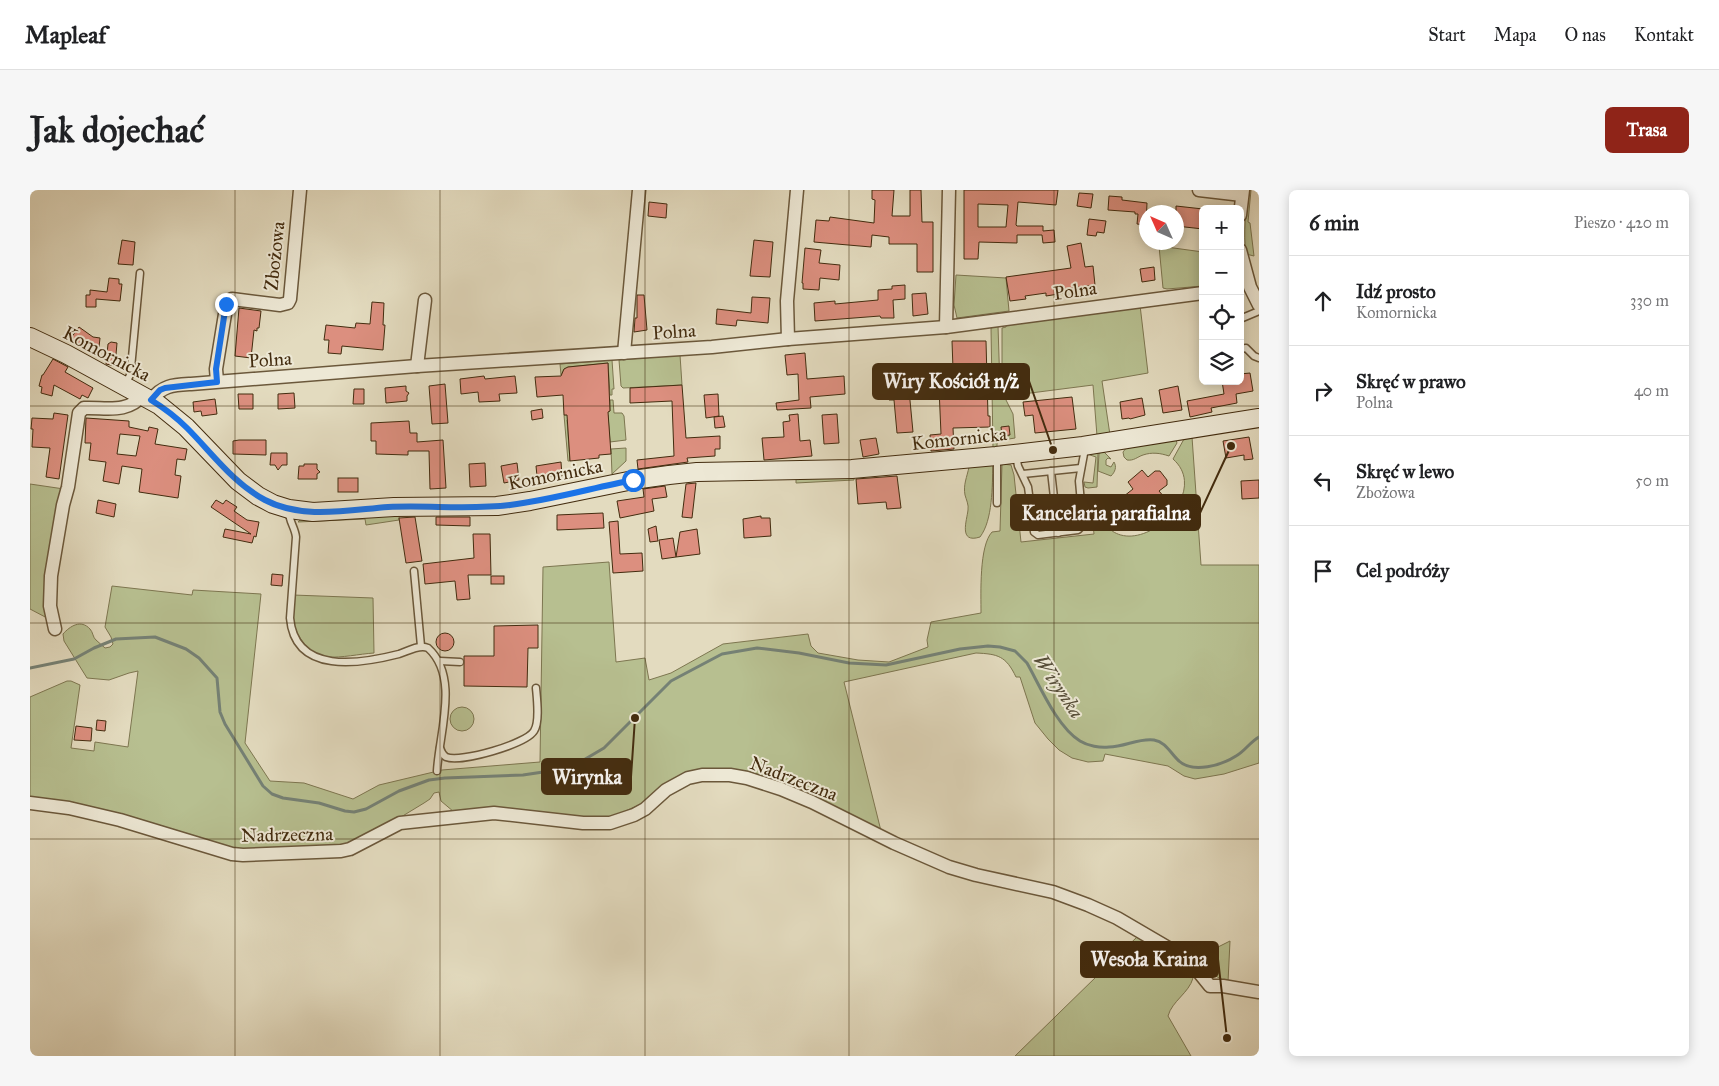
<!DOCTYPE html>
<html lang="pl">
<head>
<meta charset="utf-8">
<style>
  :root { --surface:#fff; --page:#f6f6f6; --text:#202124; --muted:#757577; --line:#e0e0e0; --accent:#8f2418 }
  body { margin:0; font-family:"IM FELL Great Primer",serif; background:var(--page); color:var(--text) }
  .controls { position:absolute; right:15px; top:15px; display:grid; overflow:hidden; border-radius:8px; box-shadow:0 2px 12px #0003 }
  .controls button { width:45px; height:45px; display:grid; place-items:center; padding:0; border:0; border-bottom:1px solid var(--line); background:var(--surface); color:var(--text); font:25px sans-serif }
  .compass { position:absolute; left:1109px; top:15px; width:45px; height:45px; border-radius:50%; background:var(--surface); box-shadow:0 2px 12px #0003; rotate:315deg }
  .stop { position:absolute; width:15px; height:15px; margin:-11px; border:4px solid #1a73e8; border-radius:50%; background:#fff }
  .stop.end { background:#1a73e8; border-color:#fff; box-shadow:0 1px 5px #0008 }
  .list { margin:0; padding:0; list-style:none }
  h2 { display:flex; justify-content:space-between; align-items:center; height:65px; margin:0; padding:0 20px; font-size:21px }
  h2 small { font-size:16px; font-weight:400; color:var(--muted) }
  .list li { display:grid; grid-template-columns:32px 1fr auto; gap:15px; align-items:center; box-sizing:border-box; height:90px; padding:0 20px; border-top:1px solid var(--line) }
  .list b { display:block; font-size:19px; white-space:nowrap }
  .list p { margin:0; font-size:16px; white-space:nowrap; color:var(--muted) }
  .list em { font-size:16px; font-style:normal; color:var(--muted) }
  .icon { flex:none; width:28px; height:28px; fill:none; stroke:currentColor; stroke-width:2; stroke-linecap:round; stroke-linejoin:round }
  .map { position:relative; flex:none; width:1229px; height:866px; overflow:hidden; border-radius:8px }
  header { display:flex; align-items:center; gap:30px; box-sizing:border-box; height:70px; padding:0 25px; background:var(--surface); border-bottom:1px solid var(--line) }
  header strong { font-size:24px }
  nav { display:flex; gap:28px; margin-inline-start:auto; font-size:18px }
  .intro { display:flex; align-items:center; justify-content:space-between; box-sizing:border-box; height:120px; padding:0 30px }
  h1 { margin:0; font-size:35px }
  .button { padding:12px 22px; border-radius:8px; background:var(--accent); color:#fff; font-size:18px; font-weight:700 }
  main { display:flex; gap:30px; padding:0 30px }
  aside { flex:1; background:var(--surface); border-radius:8px; box-shadow:0 2px 12px #0003 }
  .map>svg:first-child { display:block }
  .green { fill:#b7bf90; stroke:#7d7650 }
  .lines { fill:none; stroke-linecap:round; stroke-linejoin:round }
  .stream { stroke:#758175; stroke-width:3 }
  .building { fill:#dc8f7f; stroke:#432c0f; fill-rule:evenodd }
  .lane-casing { stroke:#6b583b; stroke-width:9 }
  .street-casing { stroke:#6b583b; stroke-width:15 }
  .secondary-casing { stroke:#432c0f; stroke-width:20 }
  .lane { stroke:#ede8d5; stroke-width:6 }
  .street { stroke:#ede8d5; stroke-width:12 }
  .secondary { stroke:#ede8d5; stroke-width:18 }
  .route { stroke:#1a73e8; stroke-width:6 }
  .grid { fill:none; stroke:#432c0f; stroke-width:1; stroke-opacity:0.55 }
  .labels { text-anchor:middle; stroke-width:4; stroke-linejoin:round; paint-order:stroke }
  .street-label { font-size:19px; fill:#432c0f; stroke:#ede8d5 }
  .water-label { font-size:20px; font-style:italic; fill:#584f3a; stroke:#ede8d5 }
  .leader { fill:none; stroke:#432c0f; stroke-width:2 }
  .callout-dot { fill:#432c0f; stroke:#ede8d5; stroke-width:2 }
  .callout { fill:#432c0f; stroke:#432c0f; stroke-width:2 }
  .callout-label { font-size:20px; text-anchor:middle; font-weight:bold; fill:#fff }
</style>
</head>
<body>
<header>
<strong>Mapleaf</strong>
<nav><a>Start</a><a>Mapa</a><a>O nas</a><a>Kontakt</a></nav>
</header>
<div class="intro"><h1>Jak dojechać</h1><a class="button">Trasa</a></div>
<main>
<div class="map">
<svg width="1229" height="866" viewBox="0 0 1229 866">
  <rect width="100%" height="100%" fill="#e3dbbf"/>
  <filter id="stains"><feTurbulence type="fractalNoise" baseFrequency=".004" numOctaves="4"/><feColorMatrix values="0 0 0 0 .2 0 0 0 0 .09 0 0 0 0 .02 0 0 0 .5 -.17"/></filter>
  <radialGradient id="worn" r=".72"><stop offset=".6" stop-color="#630" stop-opacity="0"/><stop offset="1" stop-color="#630" stop-opacity=".3"/></radialGradient>
  <!-- green -->
  <g class="green">
    <path d="M1218,0H1221L1218,32L1220,33L1224,66L1216,64C1213,42 1216,22 1218,0Z"/>
    <path d="M1129,56L1173,62V96L1137,99L1133,98Z"/>
    <path d="M926,85L976,88L979,121L927,128L924,115Z"/>
    <path d="M1110,115L1118,183L1072,191L1080,245L1067,246L1063,195L985,205L972,197V138L976,137V135Z"/>
    <path d="M968,136L970,198L983,224L985,248L967,251V259H963L961,138Z"/>
    <path d="M650,165L652,195L593,198L591,196L589,170Z"/>
    <path d="M582,170L584,199H582V205H580L578,173L538,177L534,179L531,185L530,174Z"/>
    <path d="M580,210H583L584,223H592L594,226L596,250L580,252L578,225L537,230L540,271H538L534,225L580,221Z"/>
    <path d="M1162,247L1171,375H1229V573L1194,584L1165,589L1154,586L1138,576L1075,564L1073,571L1058,572L1042,568L1029,560L1018,549L1005,533L990,487H986C976,466 968,464 946,463L814,492L852,645L687,580L591,623L574,628L424,622L411,611L409,602L404,603L400,609L394,613L325,655L218,662L0,610V507L37,491H41L50,495L41,558L64,561L65,552L98,557L108,481L99,483L79,490L57,488L34,451L33,444C40,436 51,429 60,439C63,442 63,448 66,450C69,453 72,455 75,458L80,457L83,454L81,447L75,437L82,396L162,405L163,400L231,404L215,553L240,591L274,593L323,609L349,595L412,580L510,572L513,377L579,372L586,472L615,468L619,490L641,483L693,454L778,444L781,456L788,463L828,470L859,472L898,457L897,450L901,432L951,423C951,403 949,356 962,342L970,341L972,274L981,275L984,285L991,352L1064,344L1061,316L1057,313L1056,310L1071,306L1072,308C1069,317 1069,327 1075,334C1105,374 1184,305 1143,269L1154,249Z"/>
    <path d="M1146,250L1147,253L1139,266C1130,263 1122,262 1113,265C1107,267 1104,271 1097,270L1094,267L1093,262L1097,257Z"/>
    <path d="M596,258V271L582,284L581,259Z"/>
    <path d="M1066,261L1068,263L1067,297L1058,298L1055,297L1054,292L1063,293L1066,267L1057,264Z"/>
    <path d="M1074,262L1081,269L1078,268L1076,270V275L1081,277L1084,272C1087,277 1085,282 1081,286L1068,281L1069,263Z"/>
    <path d="M963,275C962,296 963,330 950,347C928,354 937,330 938,320C939,315 936,309 935,305C933,295 937,287 939,277Z"/>
    <path d="M824,287V290L766,293V289Z"/>
    <path d="M0,294L34,299L19,429L0,419Z"/>
    <path d="M355,326H369V330L336,335L335,329L268,332L270,330H292Z"/>
    <path d="M263,405L343,408L344,463C329,464 312,468 297,467C279,465 265,446 263,428C262,421 263,412 263,405Z"/>
    <circle cx="432" cy="529" r="12"/>
    <path d="M1109,745L1155,777L1163,788C1159,803 1142,811 1138,826L1161,866H985Z"/>
    <path d="M1200,751L1198,792C1182,786 1173,777 1164,762L1176,763Z"/>
  </g>
  <g class="lines">
    <!-- stream -->
    <path class="stream" d="M0,478L44,469L64,458L86,449L125,447L156,459L169,468L187,488L190,522L195,534L233,596L242,604L253,608L289,613L315,621L324,622L336,619L369,601L399,590L415,588L493,585L540,578L574,558L641,491L692,464L727,458L769,463L819,473L856,475L930,459L958,456L970,457L985,461L997,473C1010,496 1027,537 1050,551C1058,556 1070,558 1079,557C1095,557 1108,548 1124,550C1136,552 1141,564 1149,571C1163,584 1192,575 1206,566C1215,561 1220,552 1229,547"/>
  </g>
  <!-- building -->
  <g class="building">
    <path d="M842,0H864L862,26H880V0H891L892,32H903V82H887V54H859V47L842,45L841,57L784,52L786,30L799,31L800,27L844,33L845,10L842,9Z"/>
    <path d="M934,0H1028L1026,15L988,12L986,35L987,36H1013V41L1024,40L1025,52L1013,53L1012,45H987V53L949,52L948,69H934ZM948,14L978,15L976,37H948Z"/>
    <path d="M1049,3L1063,4L1061,18L1047,16Z"/>
    <path d="M1079,6L1092,7V10L1117,13L1116,35L1107,34L1108,24H1105V22L1078,20Z"/>
    <path d="M619,12L637,14L636,28L618,26Z"/>
    <path d="M1146,16L1173,19V39L1146,36Z"/>
    <path d="M1059,29L1076,31L1074,43L1067,42L1066,46L1057,45Z"/>
    <path d="M92,50L105,52L103,75L88,74Z"/>
    <path d="M724,50L743,52L740,87L720,86Z"/>
    <path d="M1051,53L1055,77L1063,76L1065,95L1035,99V103L1016,106V103L995,106L996,109L980,111L976,87L1041,78L1037,56Z"/>
    <path d="M775,58L791,60L789,73L810,75L809,90L790,88L789,100L773,99V93H772Z"/>
    <path d="M1124,77L1125,90L1112,92L1110,79Z"/>
    <path d="M79,88L89,89V94H92L90,111L66,109V117H56V105H60V100L77,102Z"/>
    <path d="M875,95V109L863,110L864,128H851L850,126L785,131L784,113L805,111V114L848,110V100L862,99V96Z"/>
    <path d="M896,103L898,124L883,126L882,104Z"/>
    <path d="M607,105H614L617,140L604,142L605,128H607Z"/>
    <path d="M722,107L740,108L738,133L707,130L706,136L686,134L687,119L721,123Z"/>
    <path d="M342,112L354,113L353,135H355L353,160L312,156L311,164L298,163L299,150H294L296,135L325,138L326,133L340,134Z"/>
    <path d="M209,118L231,121L229,138H227V141L224,140L221,168L205,166Z"/>
    <path d="M49,137L63,147L70,148L69,157H58L54,154L52,157L41,148Z"/>
    <path d="M922,151H956L958,226H960V237L923,238L924,259L901,261L900,245L911,244L909,198L884,200L882,182L923,179Z"/>
    <path d="M81,152L87,153L85,176L76,174L78,154Z"/>
    <path d="M775,163L777,189L814,186L815,204L780,207L781,218L747,220L746,213L769,210L768,184L757,185L755,165Z"/>
    <path d="M23,169L38,177L35,182L63,198L58,208L52,205L50,209L24,195L22,206L11,203L12,197L9,196L12,185H13Z"/>
    <path d="M578,173L580,221L578,222L581,264L569,265V268L540,271L537,225H534L533,205L507,207L505,187L531,186L534,179L538,177Z"/>
    <path d="M1220,183L1223,201L1206,204L1207,213L1181,218L1182,222L1160,227L1157,211L1194,204L1192,191H1210V184Z"/>
    <path d="M454,186L455,189L485,186L487,203L469,204L470,211L449,212L448,202L431,204L430,189Z"/>
    <path d="M415,194L418,233L402,234L399,196Z"/>
    <path d="M652,195L656,248L690,246V259H685V266L657,268L658,272L608,279L607,270L644,266L642,211L600,213V198Z"/>
    <path d="M376,196V201L379,203L377,206V211L356,213L355,198Z"/>
    <path d="M1148,196L1152,220L1133,223L1129,200Z"/>
    <path d="M324,199H334V214H323Z"/>
    <path d="M879,200L883,242L867,243L864,210H859V201Z"/>
    <path d="M264,203L265,218L248,219V204Z"/>
    <path d="M208,204H223V219H209Z"/>
    <path d="M688,204L689,226L676,228L674,205Z"/>
    <path d="M1042,207L1046,239L1005,243L1003,225L995,226L993,212Z"/>
    <path d="M1112,208L1115,225L1100,229L1099,228L1092,229L1090,212Z"/>
    <path d="M185,209L187,224L172,226L171,221L164,222L163,212Z"/>
    <path d="M512,219L513,228L502,230L501,221Z"/>
    <path d="M24,223L38,225L29,289L16,287L20,258L2,257L3,239H1L2,228L23,229Z"/>
    <path d="M768,224L770,251L780,250L782,266L734,270L732,248L754,247L753,232L760,231L759,225Z"/>
    <path d="M807,224L809,253L794,254L792,225Z"/>
    <path d="M693,226L695,237L685,238L684,227Z"/>
    <path d="M56,228L99,231V237L118,241L119,237L128,239L125,254L157,259L155,270L147,269L145,285L151,286L148,308L109,302L112,279L92,276L89,294L73,291L76,272L59,270L61,253H55ZM90,244L110,246L106,266L87,264Z"/>
    <path d="M379,231L380,243H387V252L413,250L416,298L400,299L399,261H378V265L346,264V251H341V233Z"/>
    <path d="M979,236L980,245L972,246L971,237Z"/>
    <path d="M1219,247L1223,269L1214,270V265L1196,268L1193,251Z"/>
    <path d="M846,248L849,264L833,267L830,250Z"/>
    <path d="M209,250H236V265L203,264V251Z"/>
    <path d="M241,263H257V275H252L248,280L245,275H240Z"/>
    <path d="M531,272L532,286H507L506,276Z"/>
    <path d="M455,273L456,296L440,297L439,274Z"/>
    <path d="M487,273L489,290L474,293L471,276Z"/>
    <path d="M274,274H287V279L290,282L287,284V289H268L269,276H274Z"/>
    <path d="M1112,280L1118,287L1125,281H1130L1137,290V295L1129,301L1135,308L1120,319L1115,313L1100,325L1099,323L1094,327L1085,316L1090,312L1089,310L1103,299L1098,292Z"/>
    <path d="M867,286L871,318L857,319L856,312L828,314L826,289Z"/>
    <rect x="308" y="288" width="20" height="14"/>
    <path d="M1229,290V308L1212,309L1211,291Z"/>
    <path d="M666,293L662,328L652,327L656,294Z"/>
    <path d="M635,296L637,307L622,309L624,321L590,328L587,311L614,307L613,299Z"/>
    <path d="M68,310L86,314L84,327L66,323Z"/>
    <path d="M186,310L193,314L196,310L207,317L204,321L217,330L229,332L226,347L224,346L222,353L193,347L195,339L221,344L181,317Z"/>
    <path d="M573,323L574,338L527,340V325Z"/>
    <path d="M731,326V328H740L741,346L714,348L713,329Z"/>
    <path d="M385,327L392,371L376,373L369,328Z"/>
    <path d="M406,327H440V336L406,335Z"/>
    <path d="M588,331L590,364L612,363L613,381L583,383L579,332Z"/>
    <path d="M626,336L628,351L620,352L618,339Z"/>
    <path d="M667,339L670,364L646,367L650,342Z"/>
    <path d="M443,344H460L461,385H438L440,409L427,410L425,391L395,394L393,374L444,368Z"/>
    <path d="M643,348L646,367L632,369L629,350Z"/>
    <path d="M242,384L253,385L252,396L241,395Z"/>
    <rect x="461" y="386" width="13" height="8"/>
    <path d="M508,435V458H498L497,497L434,496V466H464V436Z"/>
    <circle cx="415" cy="452" r="9"/>
    <path d="M67,530L76,531L75,541L66,540Z"/>
    <path d="M46,536L62,538L61,551L44,550Z"/>
  </g>
  <g class="lines">
    <!-- lane casing -->
    <g class="lane-casing">
      <g id="lane">
        <path d="M1210,129L1229,121"/>
        <path d="M1210,159L1216,158L1224,166L1229,168"/>
        <path d="M95,195L100,185L101,178L110,83"/>
        <path d="M986,265L988,276L998,297L1004,342L1008,345L1048,340L1053,335L1049,291L1054,264L1053,256"/>
        <path d="M967,267V313"/>
        <path d="M1021,281L1028,343"/>
        <path d="M993,284L1051,278"/>
        <path d="M259,320C258,330 265,337 266,347L260,428C265,485 330,474 369,464C378,461 390,454 398,458C430,487 409,543 407,581"/>
        <path d="M384,381L391,456"/>
        <path d="M410,471L430,472"/>
        <path d="M410,558C411,561 413,565 416,567C431,573 496,554 504,541C510,532 507,509 506,498"/>
      </g>
    </g>
    <!-- street casing -->
    <g class="street-casing">
      <g id="street">
        <path d="M1169,0L1212,5"/>
        <path d="M1210,25L1213,0"/>
        <path d="M1210,60L1220,97L1229,115"/>
        <path d="M916,137L919,0"/>
        <path d="M758,149L757,111L767,0"/>
        <path d="M594,163L609,0"/>
        <path d="M387,176L395,110"/>
        <path d="M187,191L186,179L197,112L202,109L250,115L258,113L260,109L270,0"/>
        <path d="M121,210C133,195 143,195 161,194L387,176L682,157L758,149L916,137L1173,103"/>
        <path d="M25,439L20,416L21,386L33,315L38,297L49,223L54,218C76,217 97,224 113,205"/>
        <path d="M0,613L39,618L90,630L202,664L213,665L311,661L320,659L370,633L464,623L553,633H580L604,625L615,619L636,600L658,588L672,585H700L717,588L751,599L782,612L864,653L919,677L946,685L1023,702L1058,715L1087,728L1140,759L1163,775L1180,796H1193L1229,802"/>
      </g>
    </g>
    <!-- secondary casing -->
    <g class="secondary-casing">
      <path id="secondary" d="M0,147L36,164L129,215L156,237L208,291L228,306L243,314L259,319L283,322L364,317L467,316L500,311L603,290L639,285L667,282L822,279L966,266L1053,256L1229,228"/>
    </g>
    <!-- lane -->
    <use href="#lane" class="lane"/>
    <!-- street -->
    <use href="#street" class="street"/>
    <!-- secondary -->
    <use href="#secondary" class="secondary"/>
  </g>
  <g class="lines">
    <!-- route -->
    <path class="route" d="M196,114L186,179L187,192L135,198L130,200L121,210C134,218 146,227 157,238C182,263 203,293 235,310C273,330 318,320 358,317C399,315 440,320 480,315C521,310 562,298 603,290"/>
  </g>
  <!-- grid -->
  <path class="grid" d="M205,0V866M410,0V866M615,0V866M819,0V866M1024,0V866M0,216H1229M0,433H1229M0,649H1229"/>
  <g class="labels">
    <!-- street labels -->
    <g class="street-label">
      <text transform="translate(244 66) rotate(-84)" y="7">Zbożowa</text>
      <text transform="translate(1045 100) rotate(-8)" y="7">Polna</text>
      <text transform="translate(644 141) rotate(-4)" y="7">Polna</text>
      <text transform="translate(77 163) rotate(28)" y="7">Komornicka</text>
      <text transform="translate(240 169) rotate(-4)" y="7">Polna</text>
      <text transform="translate(929 248) rotate(-6)" y="7">Komornicka</text>
      <text transform="translate(525 284) rotate(-11)" y="7">Komornicka</text>
      <text transform="translate(764 588) rotate(21)" y="7">Nadrzeczna</text>
      <text transform="translate(257 644) rotate(-1)" y="7">Nadrzeczna</text>
    </g>
    <!-- water labels -->
    <g class="water-label">
      <text transform="translate(1029 496) rotate(56)" y="7">Wirynka</text>
    </g>
  </g>
  <!-- callouts -->
  <path class="leader" d="M1023 260L999 191M1201 256L1170 323M605 528L601 587M1197 848L1188 769"/>
  <g class="callout-dot">
    <circle cx="1023" cy="260" r="5"/>
    <circle cx="1201" cy="256" r="5"/>
    <circle cx="605" cy="528" r="5"/>
    <circle cx="1197" cy="848" r="5"/>
  </g>
  <g class="callout">
    <rect x="843" y="174" width="156" height="35" rx="5"/>
    <rect x="981" y="305" width="189" height="35" rx="5"/>
    <rect x="512" y="569" width="89" height="35" rx="5"/>
    <rect x="1051" y="752" width="137" height="35" rx="5"/>
  </g>
  <g class="callout-label">
    <text x="921" y="198">Wiry Kościół n/ż</text>
    <text x="1076" y="330">Kancelaria parafialna</text>
    <text x="557" y="594">Wirynka</text>
    <text x="1119" y="776">Wesoła Kraina</text>
  </g>
  <rect width="100%" height="100%" filter="url(#stains)"/>
  <rect width="100%" height="100%" fill="url(#worn)"/>
</svg>
<div class="controls">
<button>+</button>
<button>−</button>
<button><svg class="icon" aria-label="locate" viewBox="0 0 24 24"><circle cx="12" cy="12" r="6"/><path d="M12 2v4M12 18v4M2 12h4M18 12h4"/></svg></button>
<button><svg class="icon" aria-label="layers" viewBox="0 0 24 24"><path d="M12 4l9 5-9 5-9-5zM3 14l9 5 9-5"/></svg></button>
</div>
<svg class="compass" viewBox="-18 -18 36 36"><path d="M0-13l5 13h-10z" fill="#e53935"/><path d="M0 13l5-13h-10z" fill="#757577"/></svg>
<div class="stop" style="left:603px;top:290px"></div>
<div class="stop end" style="left:196px;top:114px"></div>
</div>
<aside>
<h2>6 min<small>Pieszo · 420 m</small></h2>
<ul class="list">
<li><svg class="icon" aria-label="ahead" viewBox="0 0 24 24"><path d="M12 20V5M6 11l6-6 6 6"/></svg><div><b>Idź prosto</b><p>Komornicka</p></div><em>330 m</em></li>
<li><svg class="icon" aria-label="right" viewBox="0 0 24 24"><path d="M7 20v-9h11M14 6l5 5-5 5"/></svg><div><b>Skręć w prawo</b><p>Polna</p></div><em>40 m</em></li>
<li><svg class="icon" aria-label="left" viewBox="0 0 24 24"><path d="M17 20v-9H6M10 6l-5 5 5 5"/></svg><div><b>Skręć w lewo</b><p>Zbożowa</p></div><em>50 m</em></li>
<li><svg class="icon" aria-label="arrive" viewBox="0 0 24 24"><path d="M6 21V4h12l-3 4 3 4H6"/></svg><div><b>Cel podróży</b></div></li>
</ul>
</aside>
</main>
</body>
</html>
